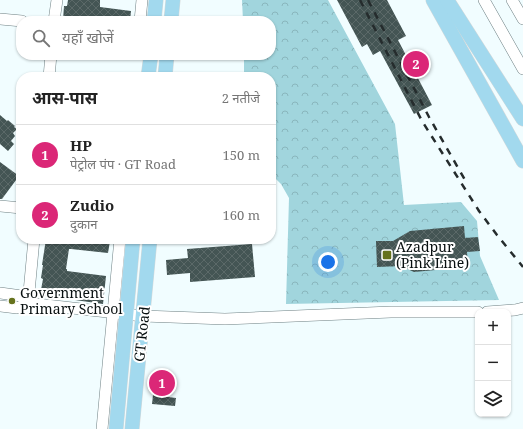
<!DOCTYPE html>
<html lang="hi">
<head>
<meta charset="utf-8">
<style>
  :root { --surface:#fff; --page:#f2f2f2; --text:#222; --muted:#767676; --line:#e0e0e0; --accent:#db2777 }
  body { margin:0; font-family:"Noto Serif","Noto Sans Devanagari",serif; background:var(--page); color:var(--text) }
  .controls { position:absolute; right:12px; bottom:12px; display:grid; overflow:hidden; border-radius:8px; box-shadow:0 1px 3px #0004 }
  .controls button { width:36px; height:36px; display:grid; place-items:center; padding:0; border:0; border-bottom:1px solid var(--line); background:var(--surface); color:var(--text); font:20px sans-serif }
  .you { position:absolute; left:328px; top:262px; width:14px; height:14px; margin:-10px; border:3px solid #fff; border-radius:50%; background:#1a73e8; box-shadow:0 0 0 6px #1a73e833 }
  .badge { display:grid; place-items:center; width:26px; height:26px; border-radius:50%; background:var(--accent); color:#fff; font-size:13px; font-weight:700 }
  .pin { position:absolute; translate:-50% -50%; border:2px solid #fff; box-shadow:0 1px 4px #0006 }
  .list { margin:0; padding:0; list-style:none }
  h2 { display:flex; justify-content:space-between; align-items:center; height:52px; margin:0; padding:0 16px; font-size:17px }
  h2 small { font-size:13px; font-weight:400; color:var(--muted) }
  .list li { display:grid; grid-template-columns:26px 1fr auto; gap:12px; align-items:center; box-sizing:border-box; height:60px; padding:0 16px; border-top:1px solid var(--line) }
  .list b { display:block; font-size:15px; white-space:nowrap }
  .list p { margin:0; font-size:13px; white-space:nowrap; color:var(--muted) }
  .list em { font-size:13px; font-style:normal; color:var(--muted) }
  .icon { flex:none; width:22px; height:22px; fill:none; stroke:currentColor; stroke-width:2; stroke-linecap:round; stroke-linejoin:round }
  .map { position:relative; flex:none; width:523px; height:429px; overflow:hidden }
  .search { position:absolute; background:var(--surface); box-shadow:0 1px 3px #0004; left:16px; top:16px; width:260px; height:44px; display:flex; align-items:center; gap:10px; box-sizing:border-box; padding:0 14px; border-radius:16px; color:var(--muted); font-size:15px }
  .panel { position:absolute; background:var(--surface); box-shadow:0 1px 3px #0004; left:16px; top:72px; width:260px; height:172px; border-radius:16px }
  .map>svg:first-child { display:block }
  .park { fill:url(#park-crowns) }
  .building { fill:url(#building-cross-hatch) }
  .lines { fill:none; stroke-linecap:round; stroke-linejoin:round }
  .minor-casing { stroke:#6f8184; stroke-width:12 }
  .major-casing { stroke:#d7d9d9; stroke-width:15 }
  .minor { stroke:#fff; stroke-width:11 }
  .major { stroke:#a2d9ee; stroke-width:14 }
  .rail { stroke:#252c2d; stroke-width:2.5; stroke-dasharray:7 7; stroke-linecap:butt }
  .poi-dot { fill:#66721d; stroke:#fff; stroke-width:1.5 }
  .labels { text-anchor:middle; stroke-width:4; stroke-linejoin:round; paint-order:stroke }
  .poi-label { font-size:14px; fill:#080f10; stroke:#fff; text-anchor:start }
  .street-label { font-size:14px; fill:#080f10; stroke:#fff }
</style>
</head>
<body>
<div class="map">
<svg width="523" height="429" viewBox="0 0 523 429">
  <defs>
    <pattern id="park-crowns" width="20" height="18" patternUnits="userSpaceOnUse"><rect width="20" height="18" fill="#a1d5dd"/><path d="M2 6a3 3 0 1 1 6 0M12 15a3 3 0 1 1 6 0" fill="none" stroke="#89b6bd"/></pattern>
    <pattern id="building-cross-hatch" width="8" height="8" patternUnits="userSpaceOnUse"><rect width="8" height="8" fill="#445554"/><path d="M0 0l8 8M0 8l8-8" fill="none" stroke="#5b6968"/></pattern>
  </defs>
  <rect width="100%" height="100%" fill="#f1fdff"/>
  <!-- park -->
  <path class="park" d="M242,0H328L395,124L404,205L461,202L477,221L480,256L499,300L286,304L289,198L281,184L271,174V77H244V55H271V21H243Z"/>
  <!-- building -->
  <g class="building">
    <path d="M68,0H100V7L131,11L130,21H117L98,19V21L63,20L64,6H67Z"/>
    <path d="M337,0H387L406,36L398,40L432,105L414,114L380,51L373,55L367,44L362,47Z"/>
    <path d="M0,115L7,121L8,120L15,126L14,127L17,129L13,133L15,136L11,141L14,144L8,151L0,144Z"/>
    <path d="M0,162L19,176L2,199H0Z"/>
    <path d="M464,226L465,238L478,237L480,251L467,252L468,267L414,272L401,266L377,267L376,241H393L410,231Z"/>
    <path d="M46,239H92L110,241L108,253L71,249H69L66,269H67V271L106,276L103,304L40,295L43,279L41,278L43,265H42Z"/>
    <path d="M252,244L255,277L190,282V273L167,275L166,260L188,258L187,249Z"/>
    <path d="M153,395L176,398L175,406L152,404Z"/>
  </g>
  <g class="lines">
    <!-- minor casing -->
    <g class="minor-casing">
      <g id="minor">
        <path d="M484,0L523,69"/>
        <path d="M512,0L523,19"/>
        <path d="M0,19L22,21"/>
        <path d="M54,21L57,0"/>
        <path d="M140,21L142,0"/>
        <path d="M49,77L51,55"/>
        <path d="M0,206L21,208"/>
        <path d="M0,293L29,297"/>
        <path d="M28,303L34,239"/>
        <path d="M0,306L17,308L28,303L143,316L225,319L391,312H478"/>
        <path d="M487,312L515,310L523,308"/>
        <path d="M102,429L120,239"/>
      </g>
    </g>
    <!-- major casing -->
    <g class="major-casing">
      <g id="major">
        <path d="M433,0L523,161"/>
        <path d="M447,0L523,119"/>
        <path d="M154,21L156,0"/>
        <path d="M171,21L173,0"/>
        <path d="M148,77L151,55"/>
        <path d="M165,77L167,55"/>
        <path d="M116,429L133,239"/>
        <path d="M132,429L150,239"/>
      </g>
    </g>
    <!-- minor -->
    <use href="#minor" class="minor"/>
    <!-- major -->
    <use href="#major" class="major"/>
    <!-- rail -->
    <g class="rail">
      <path d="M360,0L422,121L479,211L497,235L523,267"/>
      <path d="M368,0L429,117L465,180"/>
    </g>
  </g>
  <!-- markers -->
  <g class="poi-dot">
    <rect x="382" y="250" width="10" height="10" rx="2"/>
    <circle cx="12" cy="301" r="4"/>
  </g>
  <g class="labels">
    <!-- poi labels -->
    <g class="poi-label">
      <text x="396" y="252">Azadpur<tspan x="396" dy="16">(Pink Line)</tspan></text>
      <text x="20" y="298">Government<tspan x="20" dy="16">Primary School</tspan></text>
    </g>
    <!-- street labels -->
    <g class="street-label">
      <text transform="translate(142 334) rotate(-84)" y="5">GT Road</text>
    </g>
  </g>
</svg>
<div class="controls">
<button>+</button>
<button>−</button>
<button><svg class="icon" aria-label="layers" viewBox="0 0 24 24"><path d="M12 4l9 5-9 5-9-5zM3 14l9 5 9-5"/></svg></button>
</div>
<div class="you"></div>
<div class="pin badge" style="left:162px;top:383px">1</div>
<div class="pin badge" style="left:416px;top:64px">2</div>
<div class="search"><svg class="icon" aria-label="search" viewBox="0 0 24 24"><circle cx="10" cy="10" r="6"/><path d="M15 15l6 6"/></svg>यहाँ खोजें</div>
<section class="panel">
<h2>आस-पास<small>2 नतीजे</small></h2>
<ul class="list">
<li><span class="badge">1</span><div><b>HP</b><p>पेट्रोल पंप · GT Road</p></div><em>150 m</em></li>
<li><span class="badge">2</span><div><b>Zudio</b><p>दुकान</p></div><em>160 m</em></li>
</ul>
</section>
</div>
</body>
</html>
